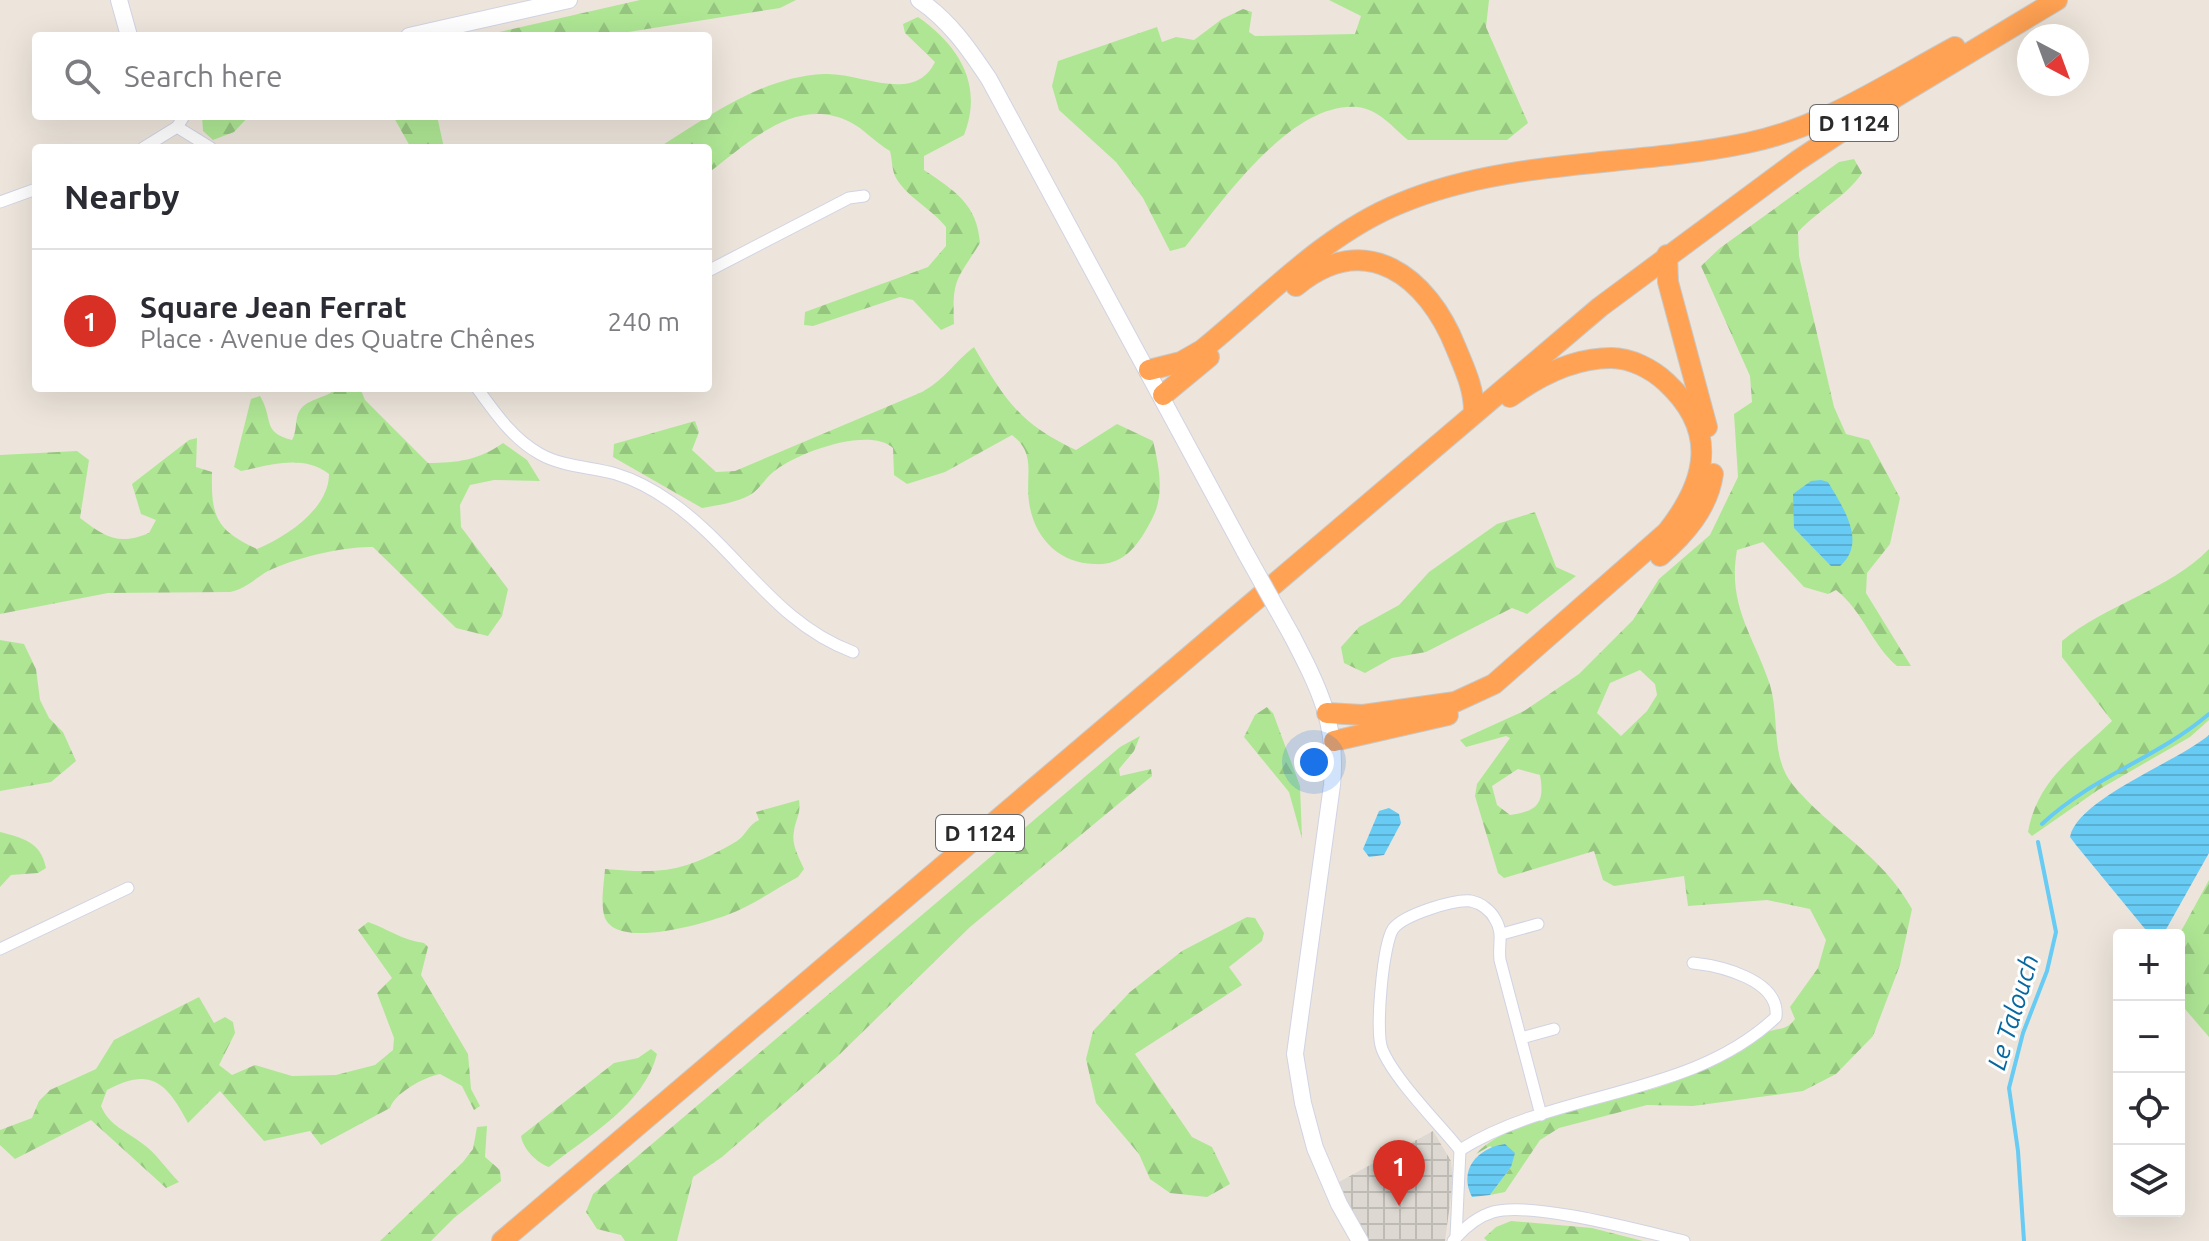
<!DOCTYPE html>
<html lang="en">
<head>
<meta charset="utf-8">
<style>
  :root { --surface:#fff; --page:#f7f7f7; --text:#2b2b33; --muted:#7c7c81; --line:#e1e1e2; --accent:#d93025 }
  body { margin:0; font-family:Ubuntu,sans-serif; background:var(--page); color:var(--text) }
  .controls { position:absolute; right:24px; bottom:24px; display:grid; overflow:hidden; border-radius:8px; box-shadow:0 8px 32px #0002 }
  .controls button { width:72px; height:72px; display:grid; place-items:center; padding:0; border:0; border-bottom:2px solid var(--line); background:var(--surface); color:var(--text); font:40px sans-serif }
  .compass { position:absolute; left:2017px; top:24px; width:72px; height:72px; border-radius:50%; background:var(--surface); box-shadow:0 8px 32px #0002; rotate:139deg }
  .you { position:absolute; left:1314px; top:762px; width:28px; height:28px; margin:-20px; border:6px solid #fff; border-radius:50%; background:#1a73e8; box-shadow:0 0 0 12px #1a73e833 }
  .badge { display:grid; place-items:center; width:52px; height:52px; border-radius:50%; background:var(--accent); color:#fff; font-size:26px; font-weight:700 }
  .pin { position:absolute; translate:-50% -66px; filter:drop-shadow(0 2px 4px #0008) }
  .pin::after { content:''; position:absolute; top:42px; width:28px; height:24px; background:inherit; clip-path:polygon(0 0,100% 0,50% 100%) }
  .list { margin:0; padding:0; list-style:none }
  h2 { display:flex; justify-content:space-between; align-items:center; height:104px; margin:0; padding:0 32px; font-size:34px }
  h2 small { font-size:26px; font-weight:400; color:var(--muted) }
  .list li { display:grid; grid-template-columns:52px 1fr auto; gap:24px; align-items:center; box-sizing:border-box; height:144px; padding:0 32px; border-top:2px solid var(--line) }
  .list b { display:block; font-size:30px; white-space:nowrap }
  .list p { margin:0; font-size:26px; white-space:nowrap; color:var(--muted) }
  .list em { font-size:26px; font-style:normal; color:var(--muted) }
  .icon { flex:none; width:44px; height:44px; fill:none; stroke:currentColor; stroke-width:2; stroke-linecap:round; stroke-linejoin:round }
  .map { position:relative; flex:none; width:2209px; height:1241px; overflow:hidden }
  .search { position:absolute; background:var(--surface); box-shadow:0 8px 32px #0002; left:32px; top:32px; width:680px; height:88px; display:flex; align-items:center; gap:20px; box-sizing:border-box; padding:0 28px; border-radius:8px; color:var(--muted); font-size:30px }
  .panel { position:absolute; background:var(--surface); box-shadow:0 8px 32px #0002; left:32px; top:144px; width:680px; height:248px; border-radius:8px }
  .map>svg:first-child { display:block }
  .forest { fill:url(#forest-firs); fill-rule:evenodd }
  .plaza { fill:url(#plaza-grid) }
  .water { fill:url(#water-rules) }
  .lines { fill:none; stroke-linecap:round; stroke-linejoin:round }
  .stream { stroke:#68cbf4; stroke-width:4 }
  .street-casing { stroke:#d0d3e3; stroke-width:13 }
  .secondary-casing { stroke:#d0d3e3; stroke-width:18 }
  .highway-casing { stroke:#c8c8c8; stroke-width:22 }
  .street { stroke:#fff; stroke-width:11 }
  .secondary { stroke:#fff; stroke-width:16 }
  .highway { stroke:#ffa253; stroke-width:20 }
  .secondary-bridge-casing { stroke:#d0d3e3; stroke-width:18; stroke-linecap:butt }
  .secondary-bridge { stroke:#fff; stroke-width:16 }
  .labels { text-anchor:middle; stroke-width:6; stroke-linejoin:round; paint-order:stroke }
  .shield { fill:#fff; stroke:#6a6a6a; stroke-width:2 }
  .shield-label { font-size:22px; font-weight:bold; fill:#2a2a2a }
  .water-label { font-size:26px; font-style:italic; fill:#0768a1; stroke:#fff }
</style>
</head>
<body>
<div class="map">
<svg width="2209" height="1241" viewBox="0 0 2209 1241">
  <defs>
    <pattern id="forest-firs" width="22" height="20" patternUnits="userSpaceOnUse" patternTransform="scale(2)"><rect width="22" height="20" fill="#aee694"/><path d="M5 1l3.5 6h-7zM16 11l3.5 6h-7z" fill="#96c580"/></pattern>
    <pattern id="plaza-grid" width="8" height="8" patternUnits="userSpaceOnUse" patternTransform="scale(2)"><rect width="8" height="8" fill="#ddd8d2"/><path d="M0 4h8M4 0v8" fill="none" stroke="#bebab4"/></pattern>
    <pattern id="water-rules" width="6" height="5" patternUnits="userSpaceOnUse" patternTransform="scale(2)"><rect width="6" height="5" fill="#68cbf4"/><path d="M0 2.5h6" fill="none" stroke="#5aaed1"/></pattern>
  </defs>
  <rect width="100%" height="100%" fill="#ede5db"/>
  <!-- forest -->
  <g class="forest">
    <path d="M640,0H796L780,8L603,36H482Z"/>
    <path d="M1329,0H1489L1486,27L1528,123L1507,140H1408C1392,127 1379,109 1357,107C1290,102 1223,201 1185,247L1170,251L1143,198L1116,162L1059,110L1052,86L1058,61L1157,27L1162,42L1176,37L1194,40L1222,19L1243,9L1252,12L1249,32L1255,36L1355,34L1361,16Z"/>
    <path d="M918,17C958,45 984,84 964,135L924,156V170C955,191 977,204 980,243C957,280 952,278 954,324L941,330L913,300L900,297L813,326L804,325L805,312L928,267L946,246V227C932,209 905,196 895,176C892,169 892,159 890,151C876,143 864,129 850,122C796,95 748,143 708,173V148H658C710,116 761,77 824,74C861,72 914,105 935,62L905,33L903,24Z"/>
    <path d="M202,116H249L234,132L213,140L203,131Z"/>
    <path d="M393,116H437L444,148H411Z"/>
    <path d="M1854,159L1862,173C1846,197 1818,210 1798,232L1799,256L1834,407L1846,434L1869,440L1900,498L1890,544L1867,573L1866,593L1911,666H1897C1872,645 1863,611 1836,590L1828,594L1804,587L1763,542L1737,550C1727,606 1754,636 1770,685C1780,718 1770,757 1793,785C1831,831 1881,853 1912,909L1900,965L1873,1036L1836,1074L1803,1091L1693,1106L1647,1105L1559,1128L1540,1140L1505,1192L1490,1195L1511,1167L1490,1146L1476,1154C1507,1118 1617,1102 1665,1085C1701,1073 1731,1053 1764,1034C1775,1027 1786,1032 1795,1019L1790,1007L1818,968L1826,940L1810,909L1767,900L1688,906L1684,876L1614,886L1603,880L1594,851L1504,878L1498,873L1475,796L1477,784L1510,738L1506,736L1466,747L1460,740L1524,711L1579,674L1633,620L1659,579L1710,535L1738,477L1734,414L1752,402L1750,376L1701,266L1720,248L1839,162ZM1640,670L1655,684L1657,695L1647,711L1621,736L1597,713L1610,683ZM1518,769L1540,775C1545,803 1538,811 1510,815L1497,805L1492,786Z"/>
    <path d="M974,347C1004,398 1019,424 1076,450L1117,424L1153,441C1159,466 1165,495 1152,519C1139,544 1125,566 1094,564C1059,563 1034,538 1029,502C1025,476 1037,454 1012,435L945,472L907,484L894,475L893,448C869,426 795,453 772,473C764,480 759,490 750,495C735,503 718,505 702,508L613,457L614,444L695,421L699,432L692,450L716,472L735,471L922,392C947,378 953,363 974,347Z"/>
    <path d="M337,388H360L365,400L428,463C457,463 479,460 503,443L527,460L540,481L494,480L470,485L460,505L461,527L508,589L502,616L488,636L456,628L373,547C345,546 294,558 268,571C254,579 247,588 230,592L108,593L0,614V455L77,451L89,460L80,518C105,537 118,546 149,533L156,520L141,514L132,484L189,440L197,438L196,467L212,472C211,517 216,530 257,549C286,537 329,509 329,474C303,454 270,465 241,471L234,467L251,399L260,396C274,419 261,432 292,440C297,431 295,422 298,414C304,398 327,399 337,388Z"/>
    <path d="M1535,512L1556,567L1576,576L1527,614L1512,608L1426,652L1392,658L1365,673L1344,663L1341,647L1359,627L1399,605L1429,572L1497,524Z"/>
    <path d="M2209,549V720L2190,737L2098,790L2032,836L2028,832C2038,778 2075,757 2112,721L2062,657V641C2107,604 2169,590 2209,549Z"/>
    <path d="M0,640L24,644L36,669L40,700L49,718L63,732L76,761L51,782L0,791Z"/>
    <path d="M1267,707L1273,713L1300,786L1302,839L1289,792L1244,737L1255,715Z"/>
    <path d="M1140,736L1134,751L1119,769L1120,776L1151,769L1152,776L970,927L837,1057L722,1157L693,1177L677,1241H625L621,1235L597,1229L586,1212L593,1194L1120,747Z"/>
    <path d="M799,800C801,814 796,818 794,831C791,845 799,857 804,869L798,877C775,889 752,906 727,915C703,924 618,949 605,918C600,905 604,883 605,869C664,874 684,872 737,841C746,835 748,825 759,820L756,812Z"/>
    <path d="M0,832C23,838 41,842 46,868L38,873L11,875L0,887Z"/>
    <path d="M2209,880V1037L2179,1002V935Z"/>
    <path d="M1247,917L1255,918L1264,933L1262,941L1229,967L1242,985L1135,1054L1192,1137L1212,1147L1230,1184L1207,1197L1170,1193L1150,1179L1139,1154L1096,1103L1086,1059L1093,1031L1130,992L1182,951Z"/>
    <path d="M368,922C388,929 402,940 424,943L428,947L421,975L468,1054L471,1089L480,1106L474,1110L462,1086L440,1074C424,1077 395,1093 390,1108L321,1145L310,1131L264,1141L220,1091L188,1123C167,1083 151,1066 107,1090L101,1106C109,1126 127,1131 143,1144C156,1153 167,1170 179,1182L166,1188L91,1120L15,1159L0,1145V1130L32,1118L39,1101L50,1090L96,1069L114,1040L199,997L214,1023L225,1017L233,1022L235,1033L219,1065L232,1075L255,1065L292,1076L336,1075L375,1065L393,1050L394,1038L377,993L392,978L358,930Z"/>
    <path d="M651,1049L657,1054C644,1105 589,1135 549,1167C537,1163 523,1149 521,1136L614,1063L638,1058Z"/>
    <path d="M487,1126L485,1157L500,1170L501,1181L454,1218L431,1241H380L463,1162L473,1149L477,1127Z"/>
    <path d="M1511,1221L1592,1228L1643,1241H1487L1484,1238L1496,1227Z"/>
  </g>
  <!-- plaza -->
  <path class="plaza" d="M1433,1131L1451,1161L1453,1181L1445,1241H1367L1337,1183Z"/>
  <!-- water -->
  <g class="water">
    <path d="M1821,480L1828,482C1842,506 1868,542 1840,566H1831L1794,528L1793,494L1811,481Z"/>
    <path d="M2209,735V853L2164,933L2150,935L2076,845L2070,837C2077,799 2179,761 2209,735Z"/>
    <path d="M1389,808L1399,814L1401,823L1384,855L1369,857L1363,849L1379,811Z"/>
    <path d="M1505,1144L1515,1153L1511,1167L1490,1195L1472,1197C1458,1170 1477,1148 1505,1144Z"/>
  </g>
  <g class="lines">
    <!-- stream -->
    <g class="stream">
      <path d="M2042,824C2095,775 2156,759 2209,714"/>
      <path d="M2024,1241L2018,1151L2009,1088L2023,1033L2047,971L2056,932L2038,842"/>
    </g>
    <!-- street casing -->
    <g class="street-casing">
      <g id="street">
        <path d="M177,127L211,148"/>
        <path d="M143,148L177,127L184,116"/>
        <path d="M0,202L36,189"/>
        <path d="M708,271L849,198L864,196"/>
        <path d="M477,388C495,413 513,439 540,454C563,467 592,467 616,474C636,480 654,490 671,502C737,548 774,623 853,652"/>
        <path d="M1502,934L1538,924"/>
        <path d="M0,949L128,888"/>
        <path d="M1521,1038L1554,1029"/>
        <path d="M1460,1150C1439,1124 1394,1079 1382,1049C1375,1031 1383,944 1393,929C1403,915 1454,899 1471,901C1481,903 1491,911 1495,919C1504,933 1498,944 1500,960L1541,1115"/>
        <path d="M1460,1150C1557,1089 1689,1099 1776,1017C1780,980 1721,966 1693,963"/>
        <path d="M1456,1237L1460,1150"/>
        <path d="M1453,1241C1464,1228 1476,1217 1493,1212C1532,1201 1641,1231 1684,1241"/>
      </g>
    </g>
    <!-- secondary casing -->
    <g class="secondary-casing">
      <g id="secondary">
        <path d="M119,0L129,36"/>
        <path d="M919,0C949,20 969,49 989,79L1245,552"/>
        <path d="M409,36L569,0"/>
        <path d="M1292,636C1319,688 1338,725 1332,785L1295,1054L1303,1103L1315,1148L1339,1204L1360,1241"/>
      </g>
    </g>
    <!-- highway casing -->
    <g class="highway-casing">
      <g id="highway">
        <path d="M1667,255L1668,282L1707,427"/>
        <path d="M1296,286C1366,228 1428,277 1456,348C1465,370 1474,388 1474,412"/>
        <path d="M1149,370L1181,362L1202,350C1265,299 1324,234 1401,203C1509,158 1633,167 1747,143C1822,128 1888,83 1955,47"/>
        <path d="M1163,395L1209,357"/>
        <path d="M1660,556C1685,534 1708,508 1713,474"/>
        <path d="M1327,713L1363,715L1455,702L1494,684L1667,532C1708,480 1718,430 1666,382C1652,369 1631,358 1611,358C1573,358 1540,375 1510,397"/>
        <path d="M1334,741L1448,715"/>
        <path d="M502,1241L1600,307L1797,161L1874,110L2057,0"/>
      </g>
    </g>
    <!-- street -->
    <use href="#street" class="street"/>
    <!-- secondary -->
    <use href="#secondary" class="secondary"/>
    <!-- highway -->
    <use href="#highway" class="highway"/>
    <!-- secondary-bridge casing -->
    <g class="secondary-bridge-casing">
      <path id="secondary-bridge" d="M1245,552L1292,636"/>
    </g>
    <!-- secondary-bridge -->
    <use href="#secondary-bridge" class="secondary-bridge"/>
  </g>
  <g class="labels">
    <!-- shield labels -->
    <g class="shield">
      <rect x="1810" y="105" width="88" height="36" rx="6"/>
      <rect x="936" y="815" width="88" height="36" rx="6"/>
    </g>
    <g class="shield-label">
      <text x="1854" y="131">D 1124</text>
      <text x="980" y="841">D 1124</text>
    </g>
    <!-- water labels -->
    <g class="water-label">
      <text transform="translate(2013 1012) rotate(-73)" y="9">Le Talouch</text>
    </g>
  </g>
</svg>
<div class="controls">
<button>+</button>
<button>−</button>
<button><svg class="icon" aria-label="locate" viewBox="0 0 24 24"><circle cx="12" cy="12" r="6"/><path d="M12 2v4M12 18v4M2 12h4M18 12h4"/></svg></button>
<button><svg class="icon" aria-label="layers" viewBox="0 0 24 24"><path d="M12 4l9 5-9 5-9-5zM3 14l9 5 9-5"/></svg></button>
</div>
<svg class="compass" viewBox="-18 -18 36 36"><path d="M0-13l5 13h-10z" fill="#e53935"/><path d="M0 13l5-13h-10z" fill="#7c7c81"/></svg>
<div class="you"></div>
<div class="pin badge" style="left:1399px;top:1206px">1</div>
<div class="search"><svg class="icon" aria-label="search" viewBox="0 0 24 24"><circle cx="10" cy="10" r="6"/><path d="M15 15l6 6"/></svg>Search here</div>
<section class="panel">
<h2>Nearby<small></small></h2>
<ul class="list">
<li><span class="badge">1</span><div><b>Square Jean Ferrat</b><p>Place · Avenue des Quatre Chênes</p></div><em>240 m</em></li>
</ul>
</section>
</div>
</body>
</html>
